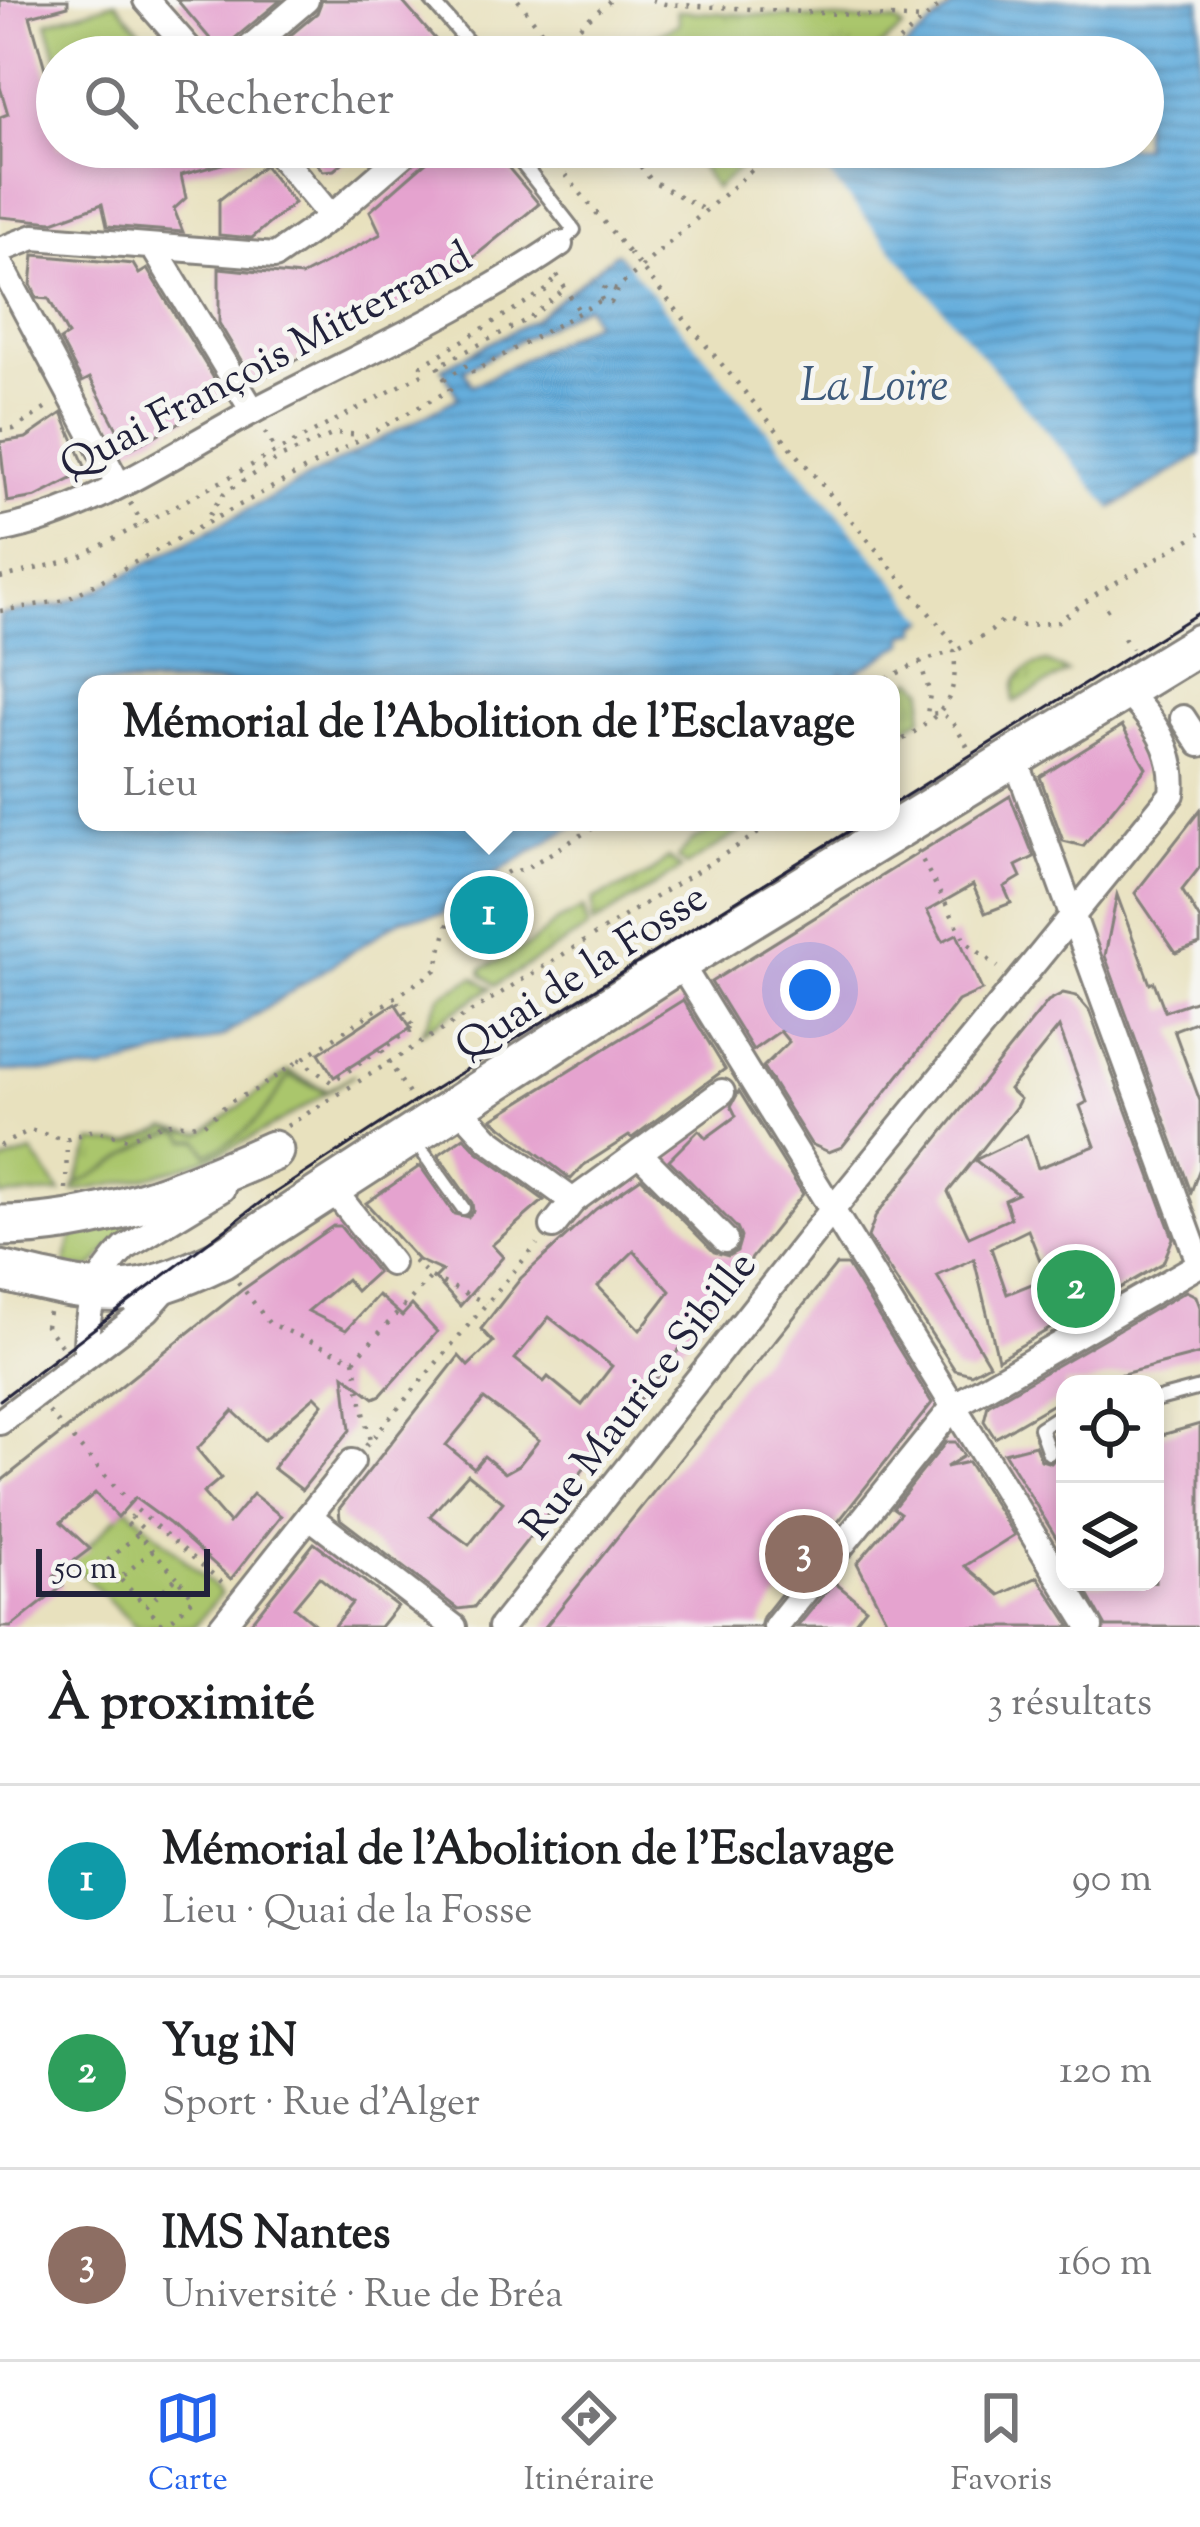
<!DOCTYPE html>
<html lang="fr">
<head>
<meta charset="utf-8">
<style>
  :root { --surface:#fff; --page:#f6f6f6; --text:#202124; --muted:#757577; --line:#e0e0e0; --accent:#2563eb }
  body { margin:0; font-family:"Sorts Mill Goudy",serif; background:var(--page); color:var(--text) }
  .controls { position:absolute; right:36px; bottom:36px; display:grid; overflow:hidden; border-radius:24px; box-shadow:0 6px 18px #0003 }
  .controls button { width:108px; height:108px; display:grid; place-items:center; padding:0; border:0; border-bottom:3px solid var(--line); background:var(--surface); color:var(--text); font:60px sans-serif }
  .scale { position:absolute; left:36px; bottom:30px; width:174px; box-sizing:border-box; padding-left:12px; border:6px solid #22223b; border-top:0; font-size:33px; line-height:42px; white-space:nowrap; color:#22223b; -webkit-text-stroke:9px #f6f6f2; paint-order:stroke }
  .you { position:absolute; left:810px; top:990px; width:42px; height:42px; margin:-30px; border:9px solid #fff; border-radius:50%; background:#1a73e8; box-shadow:0 0 0 18px #1a73e833 }
  .badge { display:grid; place-items:center; width:78px; height:78px; border-radius:50%; background:var(--accent); color:#fff; font-size:39px; font-weight:700 }
  .pin { position:absolute; translate:-50% -50%; border:6px solid #fff; box-shadow:0 3px 12px #0006 }
  .popup { position:absolute; left:78px; top:675px; width:822px; height:156px; box-sizing:border-box; display:grid; place-content:center; border-radius:24px; background:var(--surface); filter:drop-shadow(0 3px 9px #0005); font-size:39px; white-space:nowrap; color:var(--muted) }
  .popup b { font-size:45px; color:var(--text) }
  .popup::after { content:''; position:absolute; left:50%; top:100%; margin-left:-24px; border:24px solid transparent; border-top-color:var(--surface) }
  .list { margin:0; padding:0; list-style:none }
  h2 { display:flex; justify-content:space-between; align-items:center; height:156px; margin:0; padding:0 48px; font-size:51px }
  h2 small { font-size:39px; font-weight:400; color:var(--muted) }
  .list li { display:grid; grid-template-columns:78px 1fr auto; gap:36px; align-items:center; box-sizing:border-box; height:192px; padding:0 48px; border-top:3px solid var(--line) }
  .list b { display:block; font-size:45px; white-space:nowrap }
  .list p { margin:0; font-size:39px; white-space:nowrap; color:var(--muted) }
  .list em { font-size:39px; font-style:normal; color:var(--muted) }
  .icon { flex:none; width:66px; height:66px; fill:none; stroke:currentColor; stroke-width:2; stroke-linecap:round; stroke-linejoin:round }
  .map { position:relative; flex:none; width:1200px; height:1627px; overflow:hidden }
  .search { position:absolute; background:var(--surface); box-shadow:0 6px 18px #0003; left:36px; right:36px; top:36px; height:132px; display:flex; align-items:center; gap:30px; box-sizing:border-box; padding:0 42px; border-radius:66px; color:var(--muted); font-size:45px }
  .sheet { height:732px; background:var(--surface) }
  nav { display:flex; justify-content:space-around; align-items:center; box-sizing:border-box; height:168px; border-top:3px solid var(--line); background:var(--surface); font-size:33px; color:var(--muted) }
  nav a { display:grid; justify-items:center; gap:6px }
  nav .on { color:var(--accent) }
  .map>svg:first-child { display:block }
  .grass { fill:url(#grass-tufts); stroke:#667454; stroke-width:3 }
  .green { fill:#aac66c; stroke:#667454; stroke-width:3 }
  .water { fill:url(#water-rules); stroke:#44688c; stroke-width:3; fill-rule:evenodd }
  .pier { fill:#e8e1be }
  .building { fill:#e5a3cf; fill-rule:evenodd }
  .lines { fill:none; stroke-linecap:round; stroke-linejoin:round }
  .lane-casing { stroke:#85827c; stroke-width:18 }
  .street-casing { stroke:#85827c; stroke-width:30 }
  .primary-casing { stroke:#85827c; stroke-width:45 }
  .path { stroke:#85827c; stroke-width:4.5; stroke-dasharray:3 9; stroke-linecap:butt }
  .lane { stroke:#fff; stroke-width:12 }
  .street { stroke:#fff; stroke-width:24 }
  .primary { stroke:#fff; stroke-width:39 }
  .tram { stroke:#22223b; stroke-width:3 }
  .path-bridge { stroke:#85827c; stroke-width:4.5; stroke-dasharray:3 9; stroke-linecap:butt }
  .labels { text-anchor:middle; stroke-width:10; stroke-linejoin:round; paint-order:stroke }
  .street-label { font-size:42px; fill:#22223b; stroke:#f6f6f2 }
  .water-label { font-size:45px; font-style:italic; fill:#3d5a7b; stroke:#f6f6f2 }
</style>
</head>
<body>
<div class="map">
<svg width="1200" height="1627" viewBox="0 0 1200 1627">
  <defs>
    <pattern id="grass-tufts" width="24" height="20" patternUnits="userSpaceOnUse" patternTransform="scale(3)"><rect width="24" height="20" fill="#aac66c"/><path d="M3 7l-1-3M5 7V3M7 7l1-3M15 17l-1-3M17 17v-4M19 17l1-3" fill="none" stroke="#92aa5e"/></pattern>
    <pattern id="water-rules" width="6" height="5" patternUnits="userSpaceOnUse" patternTransform="scale(3)"><rect width="6" height="5" fill="#65addc"/><path d="M0 2.5h6" fill="none" stroke="#538cb4"/></pattern>
  </defs>
  <rect width="100%" height="100%" fill="#f6f6f2"/>
  <filter id="ink" filterUnits="userSpaceOnUse"><feTurbulence type="fractalNoise" baseFrequency=".00833" numOctaves="2"/><feDisplacementMap in="SourceGraphic" scale="24" xChannelSelector="R" yChannelSelector="G"/><feConvolveMatrix kernelMatrix="1 2 1 2 8 2 1 2 1" color-interpolation-filters="sRGB"/></filter>
  <filter id="wash" filterUnits="userSpaceOnUse"><feTurbulence type="fractalNoise" baseFrequency=".004" numOctaves="4" result="noise"/><feDisplacementMap in="SourceGraphic" scale="48" xChannelSelector="R" yChannelSelector="G"/><feGaussianBlur stdDeviation="2.7" result="paint"/><feColorMatrix in="noise" values="0 0 0 0 0 0 0 0 0 0 0 0 0 0 0 0 0 1.4 0 .05"/><feComposite in="paint" operator="in"/></filter>
  <g filter="url(#wash)">
    <rect width="100%" height="100%" fill="#e8e1be"/>
    <!-- grass -->
    <g class="grass">
      <path d="M677,11L896,22L903,28L868,57H622L619,53L679,24Z"/>
      <path d="M688,147H764L715,189Z"/>
      <path d="M1047,662L1067,672L1014,702C1010,678 1025,666 1047,662Z"/>
      <path d="M913,679L924,689L922,718L891,737V701Z"/>
      <path d="M729,822H756L686,866L677,858L692,841Z"/>
      <path d="M668,858L681,869L593,924V900L648,875Z"/>
      <path d="M584,908L588,928L496,985L481,973L482,969L531,944L556,922Z"/>
      <path d="M474,977L491,988L422,1032L441,995Z"/>
      <path d="M288,1071L327,1090L355,1074L327,1092L289,1076C265,1115 249,1136 207,1155L176,1131L74,1187L92,1142L129,1144L167,1128L202,1134Z"/>
      <path d="M180,1200L117,1240L91,1268L65,1266L75,1226Z"/>
    </g>
    <!-- green -->
    <g class="green">
      <path d="M116,2L155,48L122,57H57L47,22Z"/>
      <path d="M289,1076L327,1092C237,1152 181,1176 74,1191L76,1184C105,1173 156,1131 181,1132L187,1140H199L207,1154C248,1136 266,1113 289,1076Z"/>
      <path d="M32,1152L61,1193L0,1196V1163Z"/>
      <path d="M127,1507L221,1593L194,1627H136L71,1563Z"/>
    </g>
    <!-- water -->
    <path class="water" d="M960,0H1200V455L917,626L918,631L905,634V643L850,676L841,673L837,682L813,679L805,684H87V822H580L447,903L443,914L403,918L222,1037L101,1071H0V615L63,604L99,589L458,398L442,368L535,319L617,252L628,264L690,235L792,147H1143V57H895ZM586,305L594,322L472,386L464,370Z"/>
    <!-- pier -->
    <path class="pier" d="M782,147H805L1116,514L932,625L614,248L620,247L628,256L678,218L691,227Z"/>
    <g id="blocks">
      <!-- building -->
      <g class="building">
        <path d="M0,0H68V6L30,16L54,100L57,99V147H257L259,154L181,175L186,198L174,209L183,232L107,226L102,204L53,222L0,217V117L8,114L0,87Z"/>
        <path d="M177,0H281L228,44L223,54Z"/>
        <path d="M322,0H401L451,57H264L317,13Z"/>
        <path d="M303,147H361L334,170L323,171Z"/>
        <path d="M443,147H491L539,204L442,283L254,382L219,323V268L301,276L381,234L370,211Z"/>
        <path d="M264,165L294,203L252,238L219,235V200Z"/>
        <path d="M34,255L133,264L139,274L147,269L226,398L128,450L90,378L82,382L60,340L68,335L49,299L37,298L31,285Z"/>
        <path d="M62,413L87,471L36,497L7,502L0,442L26,438Z"/>
        <path d="M1122,726L1146,768L1083,846L1063,841L1040,777Z"/>
        <path d="M1010,796L1034,857L1016,866L1021,877L1004,887L1011,903L985,913L973,885L927,911L943,941L957,934L982,990L958,1001L842,1147L829,1152L811,1144L763,1067L789,1042L780,1031L753,1050L711,982Z"/>
        <path d="M1200,810V867L1182,890L1200,920V944L1176,953L1135,893Z"/>
        <path d="M1117,895L1150,984L1154,982L1165,1011L1200,999V1020L1174,1030L1200,1101V1168L1191,1192L1105,956Z"/>
        <path d="M1063,993L1077,996L1089,1010L1173,1238L1163,1263L998,1359L974,1259L937,1276L989,1364L971,1374L955,1370L868,1237L876,1215L1048,1001ZM1059,1027L1087,1102L1080,1106L1095,1146L1038,1168L1027,1135L975,1160L1018,1194L1005,1200L1011,1218L969,1237L948,1192L1016,1107L1020,1099L1009,1089ZM1028,1230L1047,1278L1007,1294L991,1248Z"/>
        <path d="M683,1000L725,1069L632,1138L629,1136L584,1165L571,1179L492,1119Z"/>
        <path d="M395,1003L411,1028L334,1077L319,1053Z"/>
        <path d="M739,1091L803,1194L474,1607L458,1609L340,1519L339,1509L459,1356L468,1366L493,1342L481,1329L521,1278L596,1209L641,1178L714,1252L728,1256L737,1251L741,1237L737,1228L669,1160L699,1130L706,1138L736,1116L731,1106ZM634,1251L670,1291L640,1330L598,1286ZM549,1317L612,1366L582,1405L548,1377L544,1382L515,1359ZM484,1399L539,1440L519,1465L505,1473L484,1456L474,1468L446,1445ZM468,1474L503,1502L469,1545L430,1516Z"/>
        <path d="M464,1137L478,1152L544,1200L492,1245L503,1257L460,1306L435,1278L442,1271L418,1260L366,1203L420,1166L454,1214L468,1217L473,1211L472,1203L438,1155Z"/>
        <path d="M333,1226H340L377,1272L356,1291L346,1279L308,1311L346,1330L378,1295L402,1316L412,1305L437,1332L381,1395L374,1398L344,1375L350,1430L302,1490L273,1468L323,1404L315,1396L264,1440L233,1411L197,1449L221,1478L203,1493L229,1523L253,1494L281,1516L231,1579L169,1523L135,1498L118,1517L95,1493L61,1522L90,1549L54,1576L63,1586L11,1627H0V1482L242,1290Z"/>
        <path d="M836,1265H847L932,1403L763,1617L760,1627H545Z"/>
        <path d="M1186,1291L1196,1296L1200,1307V1354L1084,1384H1065V1397L995,1438L984,1421L988,1405Z"/>
        <path d="M1200,1424V1627H1106L1083,1585L1155,1582V1437Z"/>
        <path d="M1065,1437V1552L1004,1453L1035,1445L1041,1460L1051,1463L1059,1454L1055,1439Z"/>
        <path d="M946,1442H955L964,1456L946,1467L968,1462L1014,1535L965,1566L1000,1595L1038,1577L1071,1627H890L857,1563L900,1513L893,1508Z"/>
        <path d="M314,1543L397,1606L380,1627H333L352,1603L319,1577L294,1607L318,1627H247Z"/>
        <path d="M834,1582L866,1608L851,1627H797Z"/>
      </g>
    </g>
  </g>
  <g filter="url(#ink)">
    <use href="#blocks" fill-opacity="0" stroke="#85827c" stroke-width="3"/>
    <g class="lines">
      <!-- lane casing -->
      <g class="lane-casing">
        <g id="lane">
          <path d="M431,0L481,57"/>
          <path d="M509,147L574,230L560,244"/>
          <path d="M425,1155L463,1208"/>
          <path d="M1155,1400L1200,1388"/>
          <path d="M1049,1453L1040,1428L1065,1412"/>
        </g>
      </g>
      <!-- street casing -->
      <g class="street-casing">
        <g id="street">
          <path d="M146,0L196,57"/>
          <path d="M239,57L306,0"/>
          <path d="M273,147L331,217"/>
          <path d="M153,247L253,411"/>
          <path d="M0,250L34,237L275,256L331,217L412,147"/>
          <path d="M0,263L118,484"/>
          <path d="M0,530C91,513 175,452 255,410C354,358 469,307 560,244"/>
          <path d="M1183,718L1200,744"/>
          <path d="M1014,755L1200,1265"/>
          <path d="M679,962L1090,1627"/>
          <path d="M458,1106L488,1139L573,1201L722,1092"/>
          <path d="M639,1153L725,1240"/>
          <path d="M331,1187L391,1263"/>
          <path d="M553,1226L573,1201"/>
          <path d="M86,1354C86,1310 93,1280 125,1248L222,1189"/>
          <path d="M0,1422L147,1310L169,1285"/>
          <path d="M309,1516L454,1627"/>
          <path d="M221,1627L352,1462"/>
          <path d="M501,1627L833,1209L1172,794C1177,751 1153,719 1124,690"/>
          <path d="M776,1627L955,1405L1200,1264"/>
        </g>
      </g>
      <!-- primary casing -->
      <g class="primary-casing">
        <g id="primary">
          <path d="M0,1226C97,1226 186,1190 273,1151"/>
          <path d="M0,1271C100,1294 124,1306 221,1259L679,962L1200,644"/>
        </g>
      </g>
      <!-- path -->
      <g class="path">
        <path d="M518,0L561,57"/>
        <path d="M652,0L665,4L924,19"/>
        <path d="M543,57L611,0"/>
        <path d="M881,57L946,0"/>
        <path d="M543,147L629,253"/>
        <path d="M626,147L651,180L706,211"/>
        <path d="M557,275L581,314"/>
        <path d="M616,290L606,286L600,295L602,300L611,303L620,286L778,147"/>
        <path d="M444,379L469,364L473,372L602,300"/>
        <path d="M0,430L14,429L48,407"/>
        <path d="M265,432L277,453"/>
        <path d="M130,503L143,524"/>
        <path d="M209,515L224,493L280,458L336,433L362,435"/>
        <path d="M0,578L78,558L424,373L421,366L548,289L558,274"/>
        <path d="M1106,610L1112,606"/>
        <path d="M0,611L66,600L450,390L438,366L530,318L565,289"/>
        <path d="M1124,638L1131,649"/>
        <path d="M959,649L991,631L1004,619L1022,626L1057,622L1096,594L1200,533"/>
        <path d="M920,662L930,694L927,714L941,713L952,721L969,749"/>
        <path d="M876,684L920,662L954,651C960,708 934,719 891,747"/>
        <path d="M917,850L966,942L998,967"/>
        <path d="M502,879L518,905"/>
        <path d="M489,887L504,913"/>
        <path d="M476,895L492,920"/>
        <path d="M488,923L521,903"/>
        <path d="M382,1050L412,1099"/>
        <path d="M299,1059L331,1082L415,1028L396,998"/>
        <path d="M287,1126L776,822"/>
        <path d="M0,1146L30,1130L65,1140L94,1130L127,1139L165,1123L203,1125L230,1102L257,1089L436,970L453,905L509,871L523,870L603,822"/>
        <path d="M66,1189L67,1140"/>
        <path d="M414,1261L431,1277L486,1303"/>
        <path d="M238,1282L269,1323L354,1360"/>
        <path d="M49,1312L46,1326L63,1348"/>
        <path d="M354,1360L431,1277"/>
        <path d="M354,1360L358,1381"/>
        <path d="M359,1389L370,1441"/>
        <path d="M49,1412L130,1504L224,1584"/>
        <path d="M366,1446L537,1244"/>
        <path d="M138,1534L126,1522L131,1517L142,1528L147,1522"/>
        <path d="M153,1550L113,1584L100,1567L138,1534L177,1577"/>
        <path d="M121,1580L146,1606"/>
        <path d="M164,1627L194,1598L177,1577L146,1606L164,1625"/>
      </g>
      <!-- lane -->
      <use href="#lane" class="lane"/>
      <!-- street -->
      <use href="#street" class="street"/>
      <!-- primary -->
      <use href="#primary" class="primary"/>
      <!-- tram -->
      <g class="tram">
        <path d="M891,805L1200,612"/>
        <path d="M0,1400L261,1202L414,1102L863,822"/>
      </g>
      <!-- path-bridge -->
      <path class="path-bridge" d="M629,253L959,649"/>
    </g>
  </g>
  <g class="labels">
    <!-- street labels -->
    <g class="street-label">
      <text transform="translate(265 359) rotate(-28)" y="15">Quai François Mitterrand</text>
      <text transform="translate(580 970) rotate(-33)" y="15">Quai de la Fosse</text>
      <text transform="translate(637 1394) rotate(-52)" y="15">Rue Maurice Sibille</text>
    </g>
    <!-- water labels -->
    <g class="water-label">
      <text x="874" y="399">La Loire</text>
    </g>
  </g>
</svg>
<div class="controls">
<button><svg class="icon" aria-label="locate" viewBox="0 0 24 24"><circle cx="12" cy="12" r="6"/><path d="M12 2v4M12 18v4M2 12h4M18 12h4"/></svg></button>
<button><svg class="icon" aria-label="layers" viewBox="0 0 24 24"><path d="M12 4l9 5-9 5-9-5zM3 14l9 5 9-5"/></svg></button>
</div>
<div class="scale">50 m</div>
<div class="you"></div>
<div class="pin badge" style="left:489px;top:915px;background:#0f9aa8">1</div>
<div class="popup"><b>Mémorial de l’Abolition de l’Esclavage</b>Lieu</div>
<div class="pin badge" style="left:1076px;top:1289px;background:#2e9e5b">2</div>
<div class="pin badge" style="left:804px;top:1554px;background:#8d6e63">3</div>
<div class="search"><svg class="icon" aria-label="search" viewBox="0 0 24 24"><circle cx="10" cy="10" r="6"/><path d="M15 15l6 6"/></svg>Rechercher</div>
</div>
<section class="sheet">
<h2>À proximité<small>3 résultats</small></h2>
<ul class="list">
<li><span class="badge" style="background:#0f9aa8">1</span><div><b>Mémorial de l’Abolition de l’Esclavage</b><p>Lieu · Quai de la Fosse</p></div><em>90 m</em></li>
<li><span class="badge" style="background:#2e9e5b">2</span><div><b>Yug iN</b><p>Sport · Rue d'Alger</p></div><em>120 m</em></li>
<li><span class="badge" style="background:#8d6e63">3</span><div><b>IMS Nantes</b><p>Université · Rue de Bréa</p></div><em>160 m</em></li>
</ul>
</section>
<nav>
<a class="on"><svg class="icon" aria-label="map" viewBox="0 0 24 24"><path d="M3 6l6-2 6 2 6-2v14l-6 2-6-2-6 2zM9 4v14M15 6v14"/></svg>Carte</a>
<a><svg class="icon" aria-label="directions" viewBox="0 0 24 24"><path d="M12 3l9 9-9 9-9-9zM9 14v-3h6M13 9l2 2-2 2"/></svg>Itinéraire</a>
<a><svg class="icon" aria-label="saved" viewBox="0 0 24 24"><path d="M7 4h10v16l-5-4-5 4z"/></svg>Favoris</a>
</nav>
</body>
</html>
